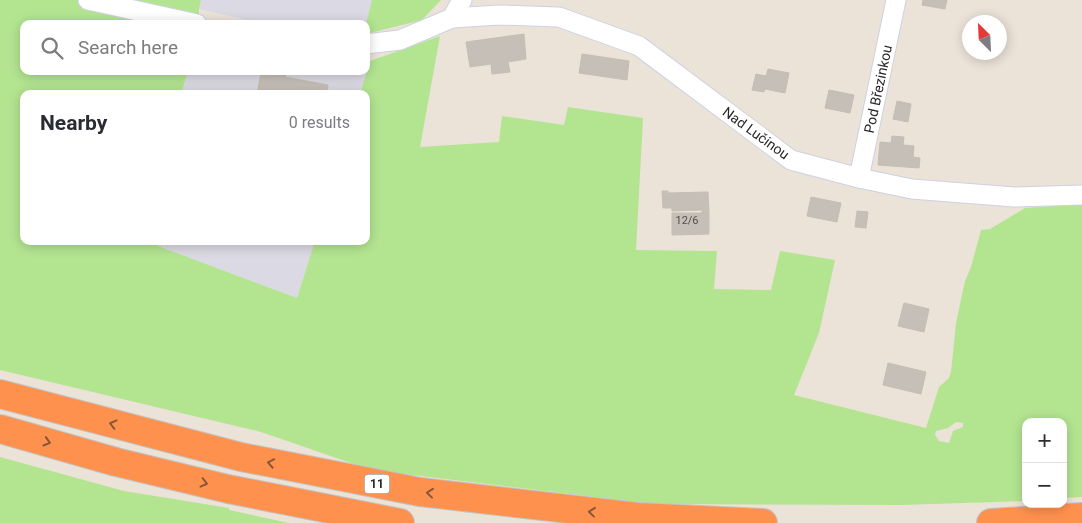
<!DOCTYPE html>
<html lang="en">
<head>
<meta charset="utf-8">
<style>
  :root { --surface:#fff; --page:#f2f2f3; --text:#2b2b33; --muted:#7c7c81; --line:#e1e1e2 }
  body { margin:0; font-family:Roboto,sans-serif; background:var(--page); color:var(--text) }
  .controls { position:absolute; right:15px; bottom:15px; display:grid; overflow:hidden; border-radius:10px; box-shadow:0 2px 12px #0003 }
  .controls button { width:45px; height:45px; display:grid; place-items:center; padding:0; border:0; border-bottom:1px solid var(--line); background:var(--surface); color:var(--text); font:25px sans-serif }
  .compass { position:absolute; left:962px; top:15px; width:45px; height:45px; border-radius:50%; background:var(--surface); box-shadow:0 2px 12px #0003; rotate:336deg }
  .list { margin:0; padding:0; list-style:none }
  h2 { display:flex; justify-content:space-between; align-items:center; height:65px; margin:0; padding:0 20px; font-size:21px }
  h2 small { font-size:16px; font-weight:400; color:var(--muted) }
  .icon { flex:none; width:28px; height:28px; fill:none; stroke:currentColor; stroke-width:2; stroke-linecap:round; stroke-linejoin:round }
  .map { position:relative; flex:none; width:1082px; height:523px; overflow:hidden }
  .search { position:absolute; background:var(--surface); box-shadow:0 2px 12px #0003; left:20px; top:20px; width:350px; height:55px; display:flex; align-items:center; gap:12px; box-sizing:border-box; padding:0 18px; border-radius:10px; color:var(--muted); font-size:19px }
  .panel { position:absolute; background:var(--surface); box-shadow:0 2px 12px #0003; left:20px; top:90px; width:350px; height:155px; border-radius:10px }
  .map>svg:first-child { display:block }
  .industrial { fill:#dbd9e3 }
  .green { fill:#b3e591; fill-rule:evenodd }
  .building { fill:#c6bfb8; stroke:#c6beb2 }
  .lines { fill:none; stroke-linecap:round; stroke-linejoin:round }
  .minor-casing { stroke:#cdd2e2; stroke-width:21 }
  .highway-casing { stroke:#c3c3c3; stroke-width:30 }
  .minor { stroke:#fff; stroke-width:19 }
  .highway { stroke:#ff914f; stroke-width:28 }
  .oneway { stroke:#885739 }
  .labels { text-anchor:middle; stroke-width:5; stroke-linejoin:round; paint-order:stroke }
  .number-label { font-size:11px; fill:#4f4d4b }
  .shield { fill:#fff; stroke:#686868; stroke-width:1 }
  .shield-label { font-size:12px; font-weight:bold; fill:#272727 }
  .street-label { font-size:14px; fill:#272727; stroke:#fff }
</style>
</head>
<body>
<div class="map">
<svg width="1082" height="523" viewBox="0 0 1082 523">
  <rect width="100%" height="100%" fill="#ebe2d8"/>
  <!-- industrial -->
  <g class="industrial">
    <path d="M201,0H372L366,24H265L199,9Z"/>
    <path d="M366,61H370L360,94H181L188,71H366Z"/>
    <path d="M159,241H315L297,298L158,246Z"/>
  </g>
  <!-- green -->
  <g class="green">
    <path d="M0,0H201L199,9V24H24V71H188L181,94H24V241H159L158,246L297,298L315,241H366V94H360L370,61L440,36L420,147L499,142L502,116L564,125L568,107L643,118L636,250L717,251L714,289L771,290L780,251L835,260L819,333L794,395L926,428L939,387L949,378L951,372L956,323L965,281L971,267L981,230L990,229L1025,208L1082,204V497L1063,498V422H1026V501L901,505L653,504L371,470L261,432L0,370ZM956,422L963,423V427L953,431L949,443L939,441L935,435L936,431L948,428Z"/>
    <path d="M372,0H441L422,20L366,34V24Z"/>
    <path d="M0,457L124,491L229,508V510L289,523H0Z"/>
  </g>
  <!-- building -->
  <g class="building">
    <path d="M923,0H947L945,9L922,5Z"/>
    <path d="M524,34L526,59L508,62L510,72L492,74L491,64L470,67L466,42Z"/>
    <path d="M582,54L629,61L627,80L579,73Z"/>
    <path d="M768,69L789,73L785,93L765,89L764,92L752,90L756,74L766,76Z"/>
    <path d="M261,73L276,75L277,73L286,75L285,77L328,85L327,94H257Z"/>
    <path d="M829,90L854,95L850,113L825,108Z"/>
    <path d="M897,101L911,104L908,122L893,119Z"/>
    <path d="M892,136L904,137L903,145L914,146L913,157L920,158L919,168L878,165L880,142L891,143Z"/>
    <path d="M662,191H668V193L708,192L709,213H702V210L672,211V208H663Z"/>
    <path d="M811,197L841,203L837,222L807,216Z"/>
    <path d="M857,211L868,212L866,228L855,227Z"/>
    <path d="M672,213H709V234L672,235Z"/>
    <path d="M904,303L929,309L924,332L898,326Z"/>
    <path d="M888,363L926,372L921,394L883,385Z"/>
  </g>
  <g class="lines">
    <!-- minor casing -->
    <g class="minor-casing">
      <g id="minor">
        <path d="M88,0L197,24"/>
        <path d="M452,18L462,0"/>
        <path d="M366,44L400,40L452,18L499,15L559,17L639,46L791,160L859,178L912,189L1014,197L1082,195"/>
        <path d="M859,178L896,0"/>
      </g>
    </g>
    <!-- highway casing -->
    <g class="highway-casing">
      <g id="highway">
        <path d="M0,394L241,457L420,492L638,517L763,523"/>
        <path d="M0,429L116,462L228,489L400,523"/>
        <path d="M991,523L1082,517"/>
      </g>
    </g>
    <!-- minor -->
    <use href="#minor" class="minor"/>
    <!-- highway -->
    <use href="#highway" class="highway"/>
  </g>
  <!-- one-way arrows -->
  <defs><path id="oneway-chevron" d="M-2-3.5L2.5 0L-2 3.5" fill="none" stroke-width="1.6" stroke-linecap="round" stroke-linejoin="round" transform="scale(1.25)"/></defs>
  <g class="oneway">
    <use href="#oneway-chevron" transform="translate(113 424) rotate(-166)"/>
    <use href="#oneway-chevron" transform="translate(47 442) rotate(16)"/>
    <use href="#oneway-chevron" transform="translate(271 463) rotate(-169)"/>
    <use href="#oneway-chevron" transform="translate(204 483) rotate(14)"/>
    <use href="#oneway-chevron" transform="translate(430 493) rotate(-174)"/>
    <use href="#oneway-chevron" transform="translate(592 512) rotate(-174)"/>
  </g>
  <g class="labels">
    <!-- number labels -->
    <g class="number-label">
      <text x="687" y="224">12/6</text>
    </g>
    <!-- shield labels -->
    <rect class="shield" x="364.5" y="474.5" width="25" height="19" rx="4"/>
    <g class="shield-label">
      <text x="377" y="488">11</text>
    </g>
    <!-- street labels -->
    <g class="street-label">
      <text transform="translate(878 89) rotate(-78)" y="5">Pod Březinkou</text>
      <text transform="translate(756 133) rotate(36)" y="5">Nad Lučinou</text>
    </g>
  </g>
</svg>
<div class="controls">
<button>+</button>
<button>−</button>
</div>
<svg class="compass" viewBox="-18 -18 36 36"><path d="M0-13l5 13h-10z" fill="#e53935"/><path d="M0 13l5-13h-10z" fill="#7c7c81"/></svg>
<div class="search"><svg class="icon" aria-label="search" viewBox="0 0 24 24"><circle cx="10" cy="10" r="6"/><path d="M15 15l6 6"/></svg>Search here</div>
<section class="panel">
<h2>Nearby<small>0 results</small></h2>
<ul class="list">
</ul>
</section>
</div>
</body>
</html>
